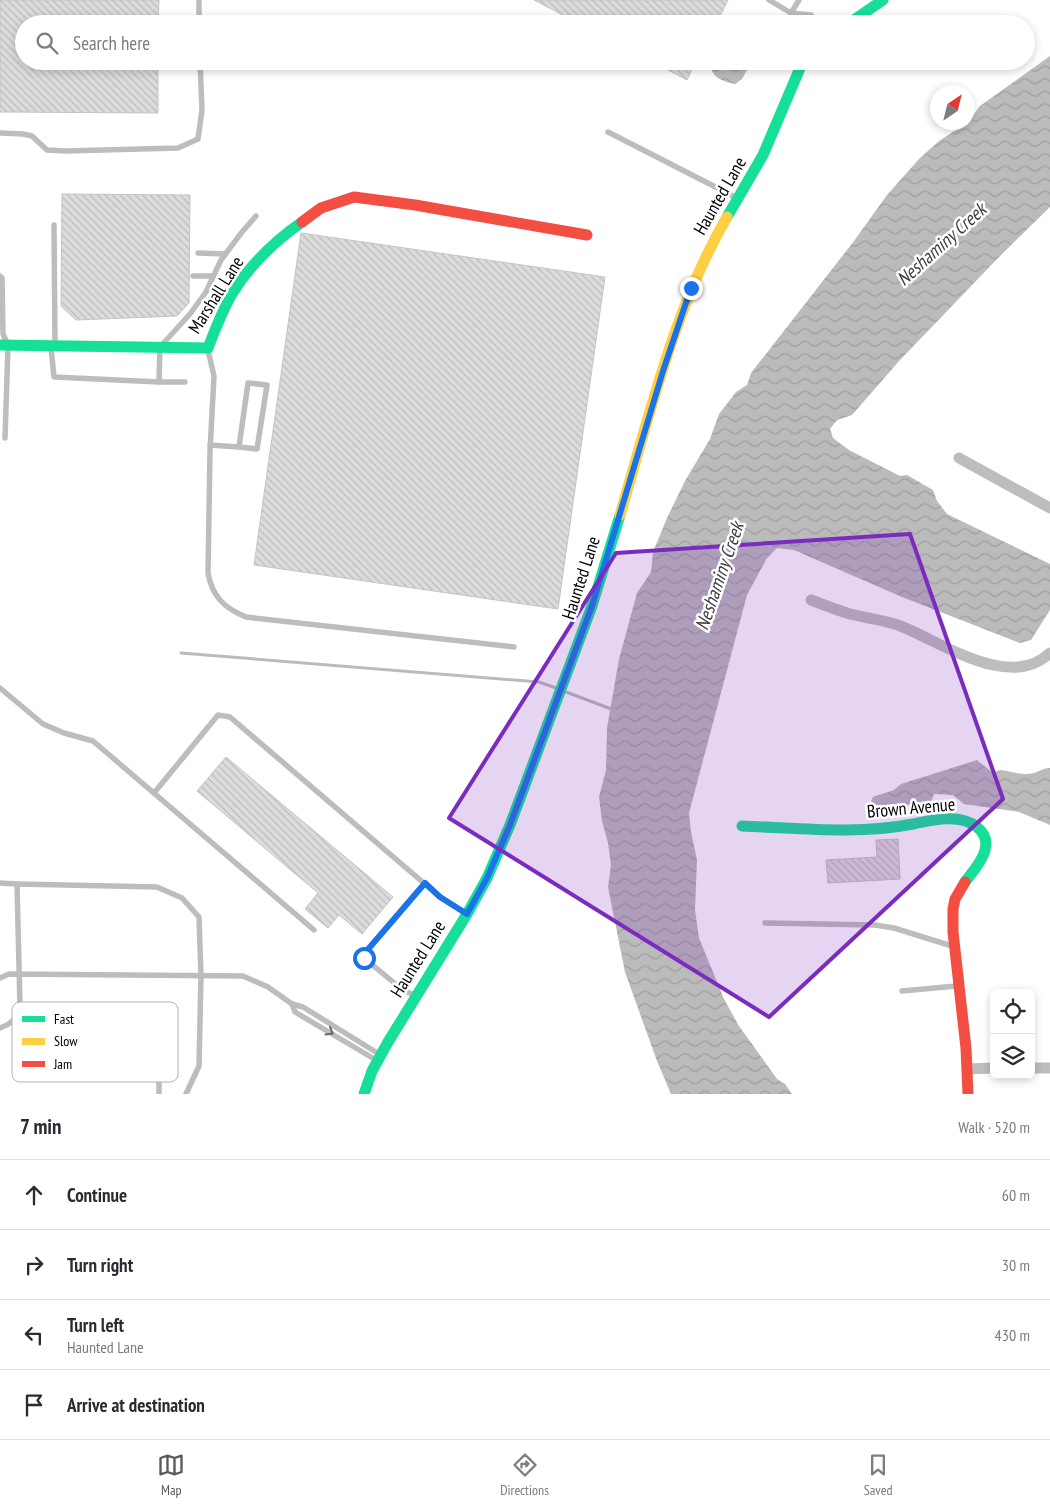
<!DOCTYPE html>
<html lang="en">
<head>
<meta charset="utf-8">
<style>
  :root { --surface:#fff; --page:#f2f2f3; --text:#2b2b33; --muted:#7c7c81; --line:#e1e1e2; --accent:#595959 }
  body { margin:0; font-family:"PT Sans Narrow",sans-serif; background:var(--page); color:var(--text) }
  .controls { position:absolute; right:15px; bottom:15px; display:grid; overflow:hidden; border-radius:8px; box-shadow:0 2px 8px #0003 }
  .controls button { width:45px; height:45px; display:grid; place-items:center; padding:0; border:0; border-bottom:1px solid var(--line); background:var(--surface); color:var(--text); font:25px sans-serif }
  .compass { position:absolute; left:930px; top:85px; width:45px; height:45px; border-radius:50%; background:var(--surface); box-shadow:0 2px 8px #0003; rotate:35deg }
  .stop { position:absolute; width:15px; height:15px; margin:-11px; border:4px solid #1a73e8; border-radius:50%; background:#fff }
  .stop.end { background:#1a73e8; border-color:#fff; box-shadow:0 1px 5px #0008 }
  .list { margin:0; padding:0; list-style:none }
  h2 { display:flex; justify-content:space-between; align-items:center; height:65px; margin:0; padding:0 20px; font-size:21px }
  h2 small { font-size:16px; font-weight:400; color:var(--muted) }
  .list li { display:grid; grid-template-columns:32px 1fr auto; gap:15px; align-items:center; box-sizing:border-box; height:70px; padding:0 20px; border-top:1px solid var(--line) }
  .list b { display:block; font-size:19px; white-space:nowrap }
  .list p { margin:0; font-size:16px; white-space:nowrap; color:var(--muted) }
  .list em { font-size:16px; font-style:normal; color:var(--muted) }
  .icon { flex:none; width:28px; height:28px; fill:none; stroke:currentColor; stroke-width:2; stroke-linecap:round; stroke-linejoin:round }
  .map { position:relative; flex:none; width:1050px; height:1094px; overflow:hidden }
  .search { position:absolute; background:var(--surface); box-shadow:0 2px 8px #0003; left:15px; right:15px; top:15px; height:55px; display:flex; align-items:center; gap:12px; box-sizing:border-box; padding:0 18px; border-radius:28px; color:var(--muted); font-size:19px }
  .sheet { height:345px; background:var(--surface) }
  nav { display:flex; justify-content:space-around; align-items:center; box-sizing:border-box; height:70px; border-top:1px solid var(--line); background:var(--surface); font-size:14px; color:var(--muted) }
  nav a { display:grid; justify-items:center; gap:2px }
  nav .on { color:var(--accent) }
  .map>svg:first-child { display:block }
  .water { fill:url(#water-waves) }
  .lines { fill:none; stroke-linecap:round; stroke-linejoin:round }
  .stream { stroke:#bbb; stroke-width:3 }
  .building { fill:url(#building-back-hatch); stroke:#c4c4c4 }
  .lane { stroke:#bdbdbd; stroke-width:5.5 }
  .street { stroke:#bdbdbd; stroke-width:11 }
  .fast { stroke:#16e098; stroke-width:11 }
  .slow { stroke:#ffcf43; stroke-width:11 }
  .jam { stroke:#f24e42; stroke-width:11 }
  .oneway { stroke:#686868 }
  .route { stroke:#1a73e8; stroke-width:6 }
  .marked { fill:#7b2cbf; fill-opacity:0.2; stroke:#7b2cbf; stroke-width:4; stroke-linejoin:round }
  .labels { text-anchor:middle; stroke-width:5; stroke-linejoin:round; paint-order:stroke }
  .street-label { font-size:18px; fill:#000; stroke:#fff }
  .water-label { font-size:19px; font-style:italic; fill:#3f3f3f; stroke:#fff }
  .key { fill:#fff; stroke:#b2b2b2; stroke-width:1 }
  .key-label { font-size:14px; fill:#000 }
</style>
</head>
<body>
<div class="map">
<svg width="1050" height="1094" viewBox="0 0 1050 1094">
  <defs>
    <pattern id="water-waves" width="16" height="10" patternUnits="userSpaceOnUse" patternTransform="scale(1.25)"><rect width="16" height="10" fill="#bbb"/><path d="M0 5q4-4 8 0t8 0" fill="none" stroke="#9f9f9f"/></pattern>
    <pattern id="building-back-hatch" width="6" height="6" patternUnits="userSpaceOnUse" patternTransform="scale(1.25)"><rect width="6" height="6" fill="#dcdcdc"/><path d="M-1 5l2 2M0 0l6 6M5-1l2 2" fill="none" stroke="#bbb"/></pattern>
  </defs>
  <rect width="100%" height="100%" fill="#fff"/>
  <!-- water -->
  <g class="water">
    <path d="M1050,56V207L1000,256L900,360L852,415L837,420L830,429L833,438L849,450L900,476L907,475L933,490L937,501L947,514L1050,564V610L1031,640L1020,643L902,597L794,550L777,548L767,558L747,595L689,813L691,832L697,860L695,910L699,938L724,999L739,1026L777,1079L785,1084L792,1094H671L657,1061L625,972L608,887L611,865L608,843L602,821L599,797L606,770L607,728L619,659L637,593L651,572L653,552L667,518L685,481L710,439L719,414L736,392L747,385L751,373L854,241L887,195L920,158L939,141L968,122L980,106Z"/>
    <path d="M711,61H752L742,79L735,84C723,82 708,76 711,61Z"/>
    <path d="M977,760L993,773L1000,770C1012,771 1021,776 1034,773C1040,771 1044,768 1050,768V825L1019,812L964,804L953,795L934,794L930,804L875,805L871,801L873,797L894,790L901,784Z"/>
  </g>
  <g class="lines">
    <!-- stream -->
    <g class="stream">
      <path d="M181,653L539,682L556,688"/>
      <path d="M566,692L614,710"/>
    </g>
  </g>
  <!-- building -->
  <g class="building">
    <path d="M0,0H159L158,24H24V61H158V113L0,112Z"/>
    <path d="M534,0H728L716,24H580Z"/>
    <path d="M651,61H696L687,80Z"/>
    <path d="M62,194L190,195L189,303L177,316L76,320L61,306Z"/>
    <path d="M301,233L605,277L558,609L254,565Z"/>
    <path d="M226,757L393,897L362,934L339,915L328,928L305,909L318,893L197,791Z"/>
    <path d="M898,839L900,879L828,883L826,860L877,857L876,840Z"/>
  </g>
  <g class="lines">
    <!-- lane -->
    <g class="lane">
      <path d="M199,0V24"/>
      <path d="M769,0L791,13L811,15L818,24"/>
      <path d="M791,13L799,0"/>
      <path d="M608,132L737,198"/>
      <path d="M0,133L23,134L32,136L47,150L66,151L178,148L198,139L202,110L200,61"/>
      <path d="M54,225L55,343"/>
      <path d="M198,253L225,254"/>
      <path d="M0,276L2,278L3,334L8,345L5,438"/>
      <path d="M193,276H213"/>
      <path d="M51,348L54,377L159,382"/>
      <path d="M208,350L214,376L210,451L208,573C212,596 224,608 246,617L514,647"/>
      <path d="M185,382H159L160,347L190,314L206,292L221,260L242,232L256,216"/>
      <path d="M210,445L239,447L248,383L267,385L257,449L239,447"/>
      <path d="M0,688L43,724L64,733L93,741L314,930"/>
      <path d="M154,793L218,715L230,717L440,897L465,913"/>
      <path d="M0,883L17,884"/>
      <path d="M765,923L875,925L894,928L952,946"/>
      <path d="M0,978L9,974L243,976L268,987L292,1004L303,1007L379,1054"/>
      <path d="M902,991L956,986"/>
      <path d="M415,995L404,991L364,958V954L425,883"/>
      <path d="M292,1004L295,1012L376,1060"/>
      <path d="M0,1028C11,1024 16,1019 20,1008L17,884L157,887L182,898L199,917L201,975L199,1066L186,1094"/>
      <path d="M159,1094V1057"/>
    </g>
    <!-- street -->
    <g class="street">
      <path d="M959,458L1050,508"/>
      <path d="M811,600C824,605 837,610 850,614C866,618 883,620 898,625C940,641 1010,692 1050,653"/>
      <path d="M1031,1068H1050"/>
      <path d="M968,1069L994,1068"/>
    </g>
    <!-- fast -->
    <g class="fast">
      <path d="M848,24L883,0"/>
      <path d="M727,217L763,155L803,61"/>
      <path d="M0,345L208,348C215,330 222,311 232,294C249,266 275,241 302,222"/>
      <path d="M742,826C800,828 856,835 913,824C932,820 960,813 977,827C998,844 977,866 965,882"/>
      <path d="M364,1094L372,1071L388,1042L467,914L487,878L510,825L592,606L620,515"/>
    </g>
    <!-- slow -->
    <path class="slow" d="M620,515C650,414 674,308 727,217"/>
    <!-- jam -->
    <g class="jam">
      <path d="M302,222L321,208L354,197L415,205L587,235"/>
      <path d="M965,882L955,899L953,909V932L966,1048L968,1094"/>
    </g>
  </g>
  <!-- one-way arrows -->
  <defs><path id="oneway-chevron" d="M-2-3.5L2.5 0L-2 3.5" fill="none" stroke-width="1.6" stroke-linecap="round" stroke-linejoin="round" transform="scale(1.25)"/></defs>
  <use class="oneway" href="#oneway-chevron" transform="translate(330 1032) rotate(30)"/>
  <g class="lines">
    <!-- route -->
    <path class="route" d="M364,958V954L425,883L440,897L467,914L487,878L510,825L592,606L663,371L691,288"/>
  </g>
  <!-- marked area -->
  <path class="marked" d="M910,534L1003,799L769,1017L449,818L616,553Z"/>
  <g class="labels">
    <!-- street labels -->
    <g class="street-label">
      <text transform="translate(720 196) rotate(-60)" y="6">Haunted Lane</text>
      <text transform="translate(216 295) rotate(-58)" y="6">Marshall Lane</text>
      <text transform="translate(581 578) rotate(-72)" y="6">Haunted Lane</text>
      <text transform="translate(911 808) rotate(-5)" y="6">Brown Avenue</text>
      <text transform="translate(418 959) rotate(-58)" y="6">Haunted Lane</text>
    </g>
    <!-- water labels -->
    <g class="water-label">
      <text transform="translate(941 244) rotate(-42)" y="7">Neshaminy Creek</text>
      <text transform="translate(719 576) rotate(-71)" y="7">Neshaminy Creek</text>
    </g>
  </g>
  <!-- legend -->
  <rect x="12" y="1002" width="166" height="80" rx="8" class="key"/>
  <rect x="22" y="1016" width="23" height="6" fill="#16e098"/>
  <rect x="22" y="1038" width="23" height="7" fill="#ffcf43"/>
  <rect x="22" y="1061" width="23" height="6" fill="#f24e42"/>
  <g class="key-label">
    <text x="54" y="1024">Fast</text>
    <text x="54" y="1046">Slow</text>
    <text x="54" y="1069">Jam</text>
  </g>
</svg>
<div class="controls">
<button><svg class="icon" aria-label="locate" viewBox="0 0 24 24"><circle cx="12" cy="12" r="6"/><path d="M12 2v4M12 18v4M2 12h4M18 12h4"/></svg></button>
<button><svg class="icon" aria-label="layers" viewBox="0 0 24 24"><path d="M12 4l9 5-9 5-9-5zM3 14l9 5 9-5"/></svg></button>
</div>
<svg class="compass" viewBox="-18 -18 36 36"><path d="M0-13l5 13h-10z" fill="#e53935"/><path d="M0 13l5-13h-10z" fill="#7c7c81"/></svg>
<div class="stop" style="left:364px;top:958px"></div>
<div class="stop end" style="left:691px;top:288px"></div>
<div class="search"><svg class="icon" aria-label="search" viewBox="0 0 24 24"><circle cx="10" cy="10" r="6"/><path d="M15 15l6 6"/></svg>Search here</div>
</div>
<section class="sheet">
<h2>7 min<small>Walk · 520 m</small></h2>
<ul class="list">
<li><svg class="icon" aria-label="ahead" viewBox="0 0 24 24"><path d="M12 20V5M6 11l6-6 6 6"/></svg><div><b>Continue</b></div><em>60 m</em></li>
<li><svg class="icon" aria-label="right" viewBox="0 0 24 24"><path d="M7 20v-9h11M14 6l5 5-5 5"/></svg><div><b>Turn right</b></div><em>30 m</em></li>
<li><svg class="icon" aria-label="left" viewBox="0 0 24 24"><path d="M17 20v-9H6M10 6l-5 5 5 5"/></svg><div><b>Turn left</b><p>Haunted Lane</p></div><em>430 m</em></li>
<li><svg class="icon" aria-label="arrive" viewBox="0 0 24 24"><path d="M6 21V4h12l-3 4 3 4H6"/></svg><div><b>Arrive at destination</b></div></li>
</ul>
</section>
<nav>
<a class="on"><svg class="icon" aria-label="map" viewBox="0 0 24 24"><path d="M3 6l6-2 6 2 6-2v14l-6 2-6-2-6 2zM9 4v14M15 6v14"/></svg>Map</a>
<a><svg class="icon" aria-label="directions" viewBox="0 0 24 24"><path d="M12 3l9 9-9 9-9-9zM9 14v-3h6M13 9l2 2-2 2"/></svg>Directions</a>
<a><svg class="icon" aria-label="saved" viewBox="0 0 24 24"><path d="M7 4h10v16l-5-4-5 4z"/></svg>Saved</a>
</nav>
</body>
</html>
